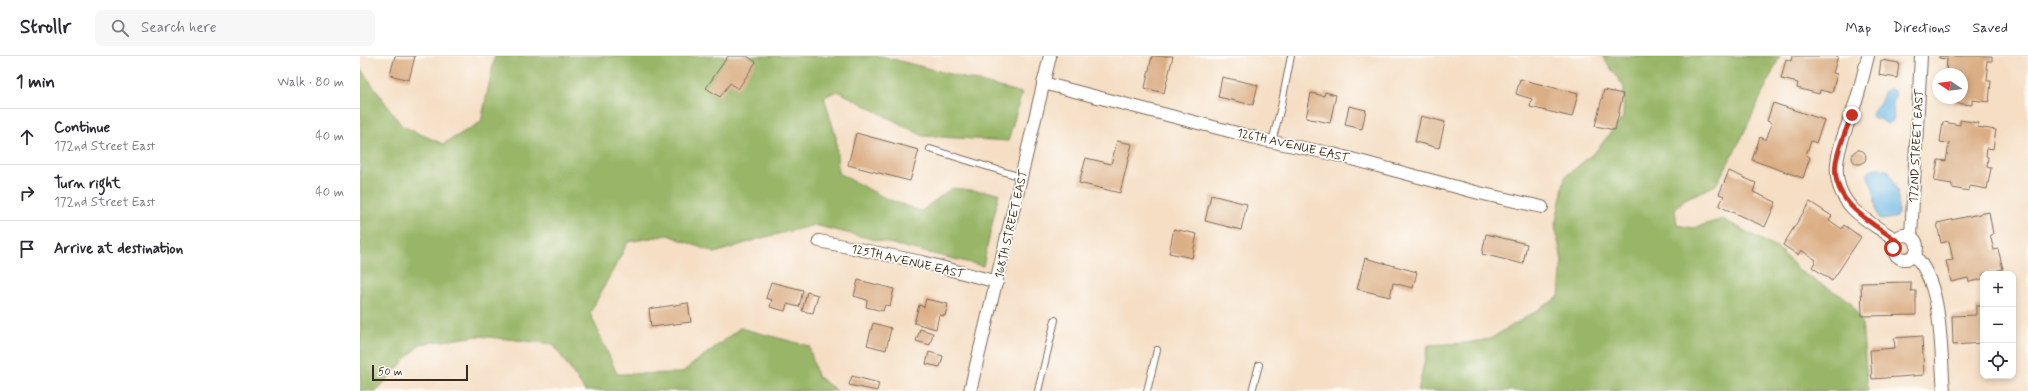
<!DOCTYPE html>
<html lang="en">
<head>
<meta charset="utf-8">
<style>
  :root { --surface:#fff; --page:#f7f7f7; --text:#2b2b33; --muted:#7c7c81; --line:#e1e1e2 }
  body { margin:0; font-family:Mynerve,sans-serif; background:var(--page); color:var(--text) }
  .controls { position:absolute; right:12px; bottom:12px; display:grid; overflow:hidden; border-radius:8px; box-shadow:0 2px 6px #0003 }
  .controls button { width:36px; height:36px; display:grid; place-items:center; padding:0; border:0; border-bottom:1px solid var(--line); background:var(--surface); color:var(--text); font:20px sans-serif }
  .compass { position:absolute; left:1572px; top:12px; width:36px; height:36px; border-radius:50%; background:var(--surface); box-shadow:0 2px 6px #0003; rotate:283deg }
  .scale { position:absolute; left:12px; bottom:10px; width:96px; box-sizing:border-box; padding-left:4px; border:2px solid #3b2a1e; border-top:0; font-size:11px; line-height:14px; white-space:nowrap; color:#3b2a1e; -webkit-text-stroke:3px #fdfcf7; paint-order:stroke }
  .stop { position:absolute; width:12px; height:12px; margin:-9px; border:3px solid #c8321e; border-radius:50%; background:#fff }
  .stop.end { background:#c8321e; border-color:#fff; box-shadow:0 1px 4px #0008 }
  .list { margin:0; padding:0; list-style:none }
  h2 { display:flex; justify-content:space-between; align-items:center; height:52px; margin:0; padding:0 16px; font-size:17px }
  h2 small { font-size:13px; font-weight:400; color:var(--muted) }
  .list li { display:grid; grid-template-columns:26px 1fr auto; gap:12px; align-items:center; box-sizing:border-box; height:56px; padding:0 16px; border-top:1px solid var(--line) }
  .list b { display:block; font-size:15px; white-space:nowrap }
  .list p { margin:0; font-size:13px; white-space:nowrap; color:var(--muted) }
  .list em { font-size:13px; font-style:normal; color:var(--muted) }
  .icon { flex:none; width:22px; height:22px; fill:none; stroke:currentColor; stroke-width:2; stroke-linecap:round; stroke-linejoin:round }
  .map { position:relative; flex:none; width:1668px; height:335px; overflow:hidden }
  header { display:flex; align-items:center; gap:24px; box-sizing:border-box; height:56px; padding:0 20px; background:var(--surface); border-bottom:1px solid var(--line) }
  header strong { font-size:19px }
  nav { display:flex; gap:22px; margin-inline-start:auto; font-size:14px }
  .search { width:280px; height:36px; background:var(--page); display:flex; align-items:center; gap:10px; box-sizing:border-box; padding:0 14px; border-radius:8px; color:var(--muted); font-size:15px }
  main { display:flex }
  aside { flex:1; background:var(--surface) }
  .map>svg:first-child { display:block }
  .forest { fill:#99b668; stroke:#6a7043 }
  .water { fill:#6bb8e5; stroke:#537182 }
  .building { fill:#dbaf85 }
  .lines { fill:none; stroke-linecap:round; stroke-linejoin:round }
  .lane-casing { stroke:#7c6958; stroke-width:8 }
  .street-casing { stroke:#7c6958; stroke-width:14 }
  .lane { stroke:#fff; stroke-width:6 }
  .street { stroke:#fff; stroke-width:12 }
  .route { stroke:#c8321e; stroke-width:5 }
  .labels { text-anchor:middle; stroke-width:3.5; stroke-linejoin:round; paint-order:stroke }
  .street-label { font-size:12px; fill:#3b2a1e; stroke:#fdfcf7 }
</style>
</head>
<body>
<header>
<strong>Strollr</strong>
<div class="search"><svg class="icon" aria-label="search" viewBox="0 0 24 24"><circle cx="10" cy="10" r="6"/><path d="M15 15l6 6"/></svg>Search here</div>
<nav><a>Map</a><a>Directions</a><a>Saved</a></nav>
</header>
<main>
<aside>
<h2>1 min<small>Walk · 80 m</small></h2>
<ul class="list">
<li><svg class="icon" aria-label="ahead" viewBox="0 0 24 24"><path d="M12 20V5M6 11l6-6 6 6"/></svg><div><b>Continue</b><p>172nd Street East</p></div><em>40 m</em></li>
<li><svg class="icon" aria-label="right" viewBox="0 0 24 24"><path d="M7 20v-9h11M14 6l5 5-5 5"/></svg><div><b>Turn right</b><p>172nd Street East</p></div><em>40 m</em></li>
<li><svg class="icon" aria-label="arrive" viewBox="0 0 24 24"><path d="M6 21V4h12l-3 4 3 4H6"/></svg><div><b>Arrive at destination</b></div></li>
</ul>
</aside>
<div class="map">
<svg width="1668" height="335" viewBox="0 0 1668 335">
  <rect width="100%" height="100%" fill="#fdfcf7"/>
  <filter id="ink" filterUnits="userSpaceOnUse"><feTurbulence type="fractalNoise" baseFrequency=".025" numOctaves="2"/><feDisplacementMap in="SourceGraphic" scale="8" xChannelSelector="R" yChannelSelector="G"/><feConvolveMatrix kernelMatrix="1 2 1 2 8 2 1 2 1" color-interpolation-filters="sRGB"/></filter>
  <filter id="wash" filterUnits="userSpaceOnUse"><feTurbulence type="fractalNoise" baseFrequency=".012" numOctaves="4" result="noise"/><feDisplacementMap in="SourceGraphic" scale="16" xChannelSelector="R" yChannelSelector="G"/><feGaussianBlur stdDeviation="0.9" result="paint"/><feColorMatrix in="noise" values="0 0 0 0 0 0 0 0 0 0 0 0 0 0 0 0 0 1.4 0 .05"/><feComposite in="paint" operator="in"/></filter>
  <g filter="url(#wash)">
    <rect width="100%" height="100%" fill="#f5dec4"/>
    <!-- forest -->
    <g class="forest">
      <path d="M135,0H521L662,37L648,85L563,80L478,35L464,41L476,81L478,117L527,143L561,155L592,132L639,137L623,210L454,169L398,183L355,197L308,179L268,186L230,257L257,318L321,317L380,272L449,290L457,320L477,335H225L193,288L119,280L60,288L16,335H0V12L42,70L83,88L121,66Z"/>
      <path d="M1242,0H1420L1382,81L1356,129L1325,143L1315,153L1317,169L1333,172L1363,163L1420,194L1441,216L1490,245L1502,267L1508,335H1058L1068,289L1105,287L1130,283L1199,241L1202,205L1195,170L1205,121L1236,95L1263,61L1264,31Z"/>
    </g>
    <!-- water -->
    <g class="water">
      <path d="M1529,32L1535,36C1536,41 1533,44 1532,49C1532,54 1535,59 1533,65L1527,68L1520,63H1514L1512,59C1514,49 1521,51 1524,36Z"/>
      <path d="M1518,112L1529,115L1538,137V158L1537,161L1523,164L1519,162C1514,152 1516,140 1512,130C1510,125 1508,123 1508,117L1512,113Z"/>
    </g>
    <g id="blocks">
      <!-- building -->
      <g class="building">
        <path d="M35,0H55L49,24L30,19Z"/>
        <path d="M368,0H387L396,6L378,33L370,27L360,41L346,32Z"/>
        <path d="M792,0H813L804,37L785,32Z"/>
        <path d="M1432,0H1478L1473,17L1477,18L1472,37L1460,34L1459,38L1437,32L1438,27L1421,23L1426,3L1431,5Z"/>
        <path d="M1579,0H1632V5H1627L1626,13H1628L1627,25H1631L1629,46L1612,44V49L1594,47L1595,44L1588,43L1602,42V18H1586L1587,3L1579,2Z"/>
        <path d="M1521,4L1539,7L1537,22L1519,19Z"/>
        <path d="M862,21L898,29L893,49L858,41Z"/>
        <path d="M1160,23L1218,38L1212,61L1170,51L1172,43L1156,38Z"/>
        <path d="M1244,34L1263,38L1255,74L1235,70Z"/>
        <path d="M965,36L976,39L970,67L946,62L951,37L964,40Z"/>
        <path d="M1413,47L1464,64L1456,87L1451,85L1446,99L1450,101L1443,122L1392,104L1400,81L1406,84L1412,67L1407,65Z"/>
        <path d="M989,50L1006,54L1002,73L985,69Z"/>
        <path d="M1061,60L1085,66L1079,92L1055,86Z"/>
        <path d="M1600,64L1618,67L1617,71L1636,74L1633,93L1627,92L1626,100L1628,101L1627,111L1631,112L1627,133L1610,130L1609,135L1592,132V128L1574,125L1578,104L1586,105L1589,87L1580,86L1583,66L1600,69Z"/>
        <path d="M496,77L559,94L550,125L488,109Z"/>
        <path d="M757,85L772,88L760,137L719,127L726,102L751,108Z"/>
        <circle cx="1499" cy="101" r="7"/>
        <path d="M1369,115L1396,127L1393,136L1416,146L1405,171L1359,150L1364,140L1359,138Z"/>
        <path d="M851,139L887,148L881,174L845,165Z"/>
        <path d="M1450,146L1472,160L1469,164L1482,173L1484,169L1501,181L1472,225L1452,211L1456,204L1441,194L1438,199L1423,189Z"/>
        <path d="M1629,156L1633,178L1630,179L1634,194L1638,193L1643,213L1625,217L1623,218V223L1609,226L1608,222L1591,226L1586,205L1593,204L1589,185L1581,187L1577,167Z"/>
        <path d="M814,173L837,178L832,202L809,197Z"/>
        <path d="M1126,178L1167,188L1163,208L1122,198Z"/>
        <path d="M1005,202L1057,216L1053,232L1033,227L1030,241L997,233Z"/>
        <path d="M498,224L534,233L530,250L525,249L523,255L506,251L507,244L494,240Z"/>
        <path d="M411,226L443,234L439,251L427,248L425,255L410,251L412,244L406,242Z"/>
        <path d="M1551,226V235H1556V259L1502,260L1501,227Z"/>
        <path d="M447,236L458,239L453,257L442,255Z"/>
        <path d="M566,243L588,248L585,260L579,259L576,273L554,267L559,249L564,251Z"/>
        <path d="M328,247L331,266L291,271L289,253Z"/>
        <path d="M1616,250H1623V287L1593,289L1592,260L1616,259Z"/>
        <path d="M513,267L531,272L526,294L507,289Z"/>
        <path d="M560,273L573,277L570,289L556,285Z"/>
        <path d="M1562,280L1564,319L1512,323L1510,294L1535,292L1534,282Z"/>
        <path d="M569,296L583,300L580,311L566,308Z"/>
        <path d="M492,320L519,327L517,335L489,329Z"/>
      </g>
    </g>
  </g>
  <g filter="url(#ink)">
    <use href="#blocks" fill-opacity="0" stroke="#7c6958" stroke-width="1"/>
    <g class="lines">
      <!-- lane casing -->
      <g class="lane-casing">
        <g id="lane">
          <path d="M912,86L921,51L931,0"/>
          <path d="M570,93L661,121"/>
          <path d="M678,335L695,264"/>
          <path d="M787,335L797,294"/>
          <path d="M892,335L899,309"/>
        </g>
      </g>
      <!-- street casing -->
      <g class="street-casing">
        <g id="street">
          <path d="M1508,0C1504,15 1501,30 1496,45C1484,82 1461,120 1493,153C1505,165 1522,174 1536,184"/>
          <path d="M683,27L904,84L973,98L1119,137L1182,151"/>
          <circle cx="1545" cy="191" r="12"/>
          <path d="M1551,180L1561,0"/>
          <path d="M459,185L562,206L637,226"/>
          <path d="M1554,199C1584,229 1580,295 1584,335"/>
          <path d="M610,335L690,0"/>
        </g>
      </g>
      <!-- lane -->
      <use href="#lane" class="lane"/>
      <!-- street -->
      <use href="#street" class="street"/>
    </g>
  </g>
  <g class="lines" filter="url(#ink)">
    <!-- route -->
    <path class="route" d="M1492,59C1486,74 1479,90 1476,106C1470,145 1509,165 1536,184L1533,192"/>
  </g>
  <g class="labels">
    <!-- street labels -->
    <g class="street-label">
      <text transform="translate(933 89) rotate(13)" y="4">126TH AVENUE EAST</text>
      <text transform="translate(1556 90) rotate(-87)" y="4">172ND STREET EAST</text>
      <text transform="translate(651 168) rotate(-77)" y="4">168TH STREET EAST</text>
      <text transform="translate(548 205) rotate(13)" y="4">125TH AVENUE EAST</text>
    </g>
  </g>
</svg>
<div class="controls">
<button>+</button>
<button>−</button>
<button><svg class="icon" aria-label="locate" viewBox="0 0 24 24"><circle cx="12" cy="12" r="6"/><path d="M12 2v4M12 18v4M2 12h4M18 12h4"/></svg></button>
</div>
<svg class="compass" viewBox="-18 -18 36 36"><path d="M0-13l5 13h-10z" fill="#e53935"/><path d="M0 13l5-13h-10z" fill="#7c7c81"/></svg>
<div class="scale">50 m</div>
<div class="stop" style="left:1533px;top:192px"></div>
<div class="stop end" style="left:1492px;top:59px"></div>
</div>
</main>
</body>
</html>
